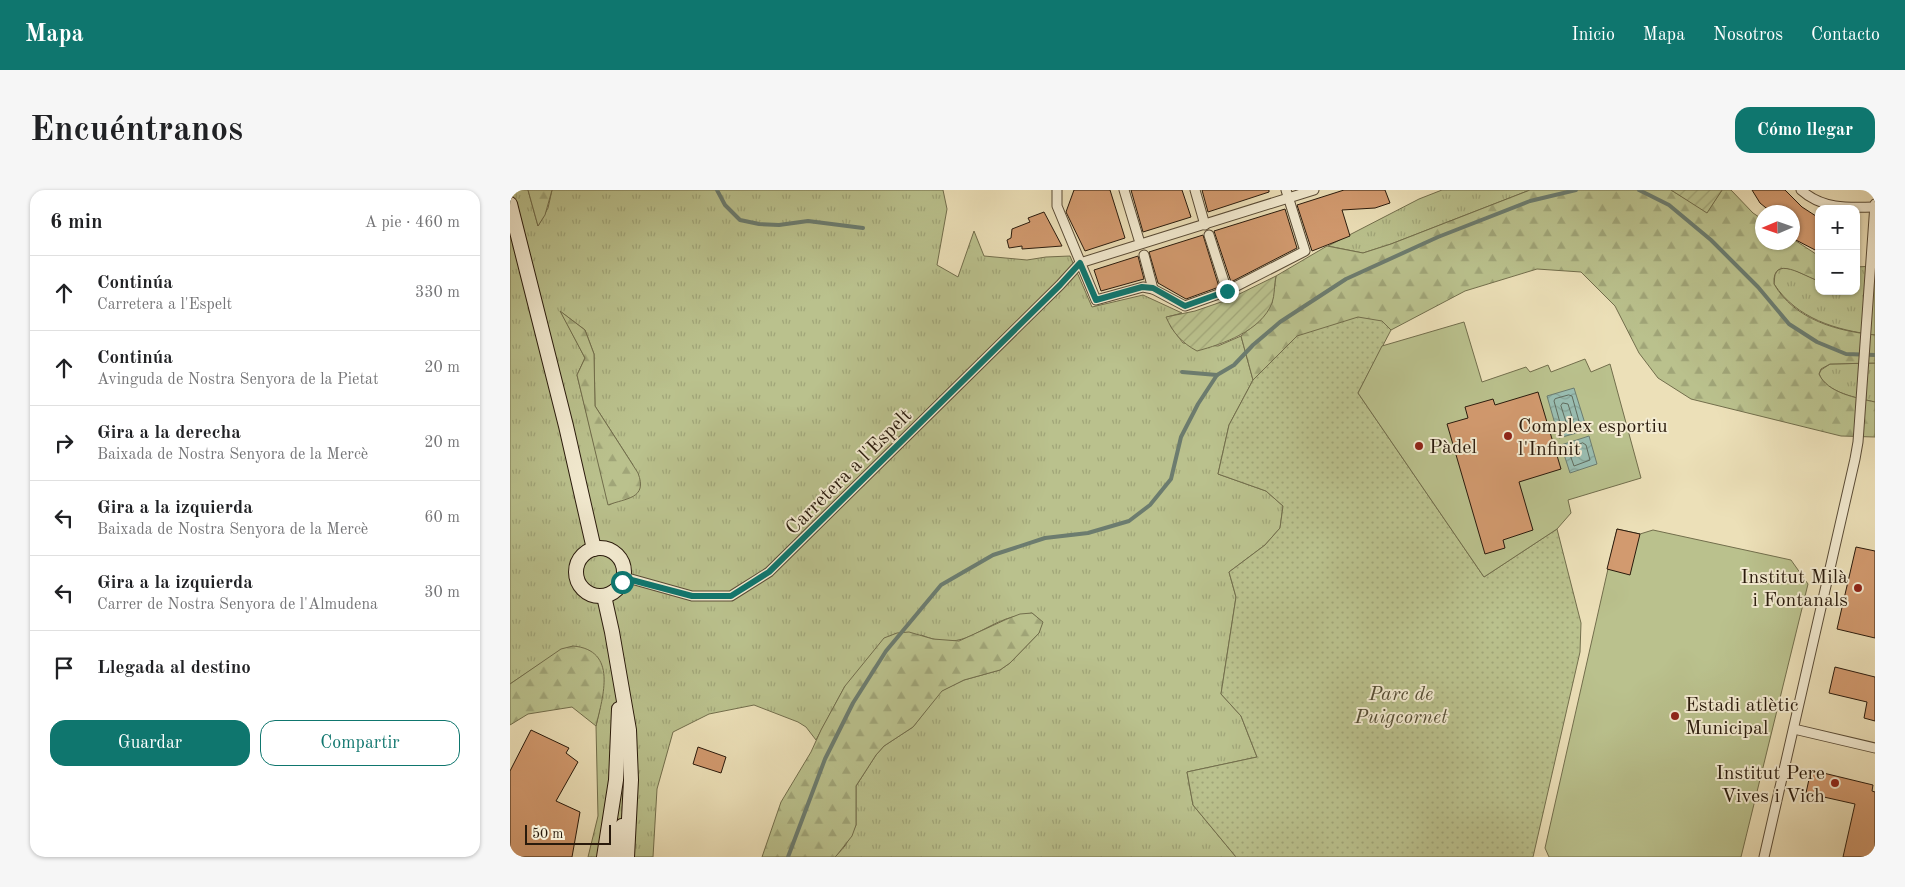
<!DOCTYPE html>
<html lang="es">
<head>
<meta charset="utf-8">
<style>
  :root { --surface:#fff; --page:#f6f6f6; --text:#202124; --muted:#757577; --line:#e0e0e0; --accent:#0f766e }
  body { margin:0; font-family:"Old Standard TT",serif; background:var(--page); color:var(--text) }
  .controls { position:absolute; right:15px; top:15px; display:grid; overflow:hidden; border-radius:10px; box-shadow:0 1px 4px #0004 }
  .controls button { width:45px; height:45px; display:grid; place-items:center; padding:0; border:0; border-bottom:1px solid var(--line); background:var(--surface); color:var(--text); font:25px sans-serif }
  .compass { position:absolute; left:1245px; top:15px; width:45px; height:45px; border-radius:50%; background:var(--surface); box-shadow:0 1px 4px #0004; rotate:268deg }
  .scale { position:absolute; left:15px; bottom:12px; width:86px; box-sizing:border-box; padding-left:5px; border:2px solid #291a0c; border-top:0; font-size:14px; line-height:18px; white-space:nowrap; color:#291a0c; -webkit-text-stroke:4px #f3ebd1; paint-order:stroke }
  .stop { position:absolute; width:15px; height:15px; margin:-11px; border:4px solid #0f766e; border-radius:50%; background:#fff }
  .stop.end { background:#0f766e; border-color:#fff; box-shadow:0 1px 5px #0008 }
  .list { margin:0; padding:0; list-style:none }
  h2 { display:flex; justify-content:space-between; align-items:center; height:65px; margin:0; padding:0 20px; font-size:21px }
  h2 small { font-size:16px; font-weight:400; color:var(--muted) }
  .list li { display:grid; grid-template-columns:32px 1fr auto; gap:15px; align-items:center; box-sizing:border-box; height:75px; padding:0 20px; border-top:1px solid var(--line) }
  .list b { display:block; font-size:19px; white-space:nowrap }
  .list p { margin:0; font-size:16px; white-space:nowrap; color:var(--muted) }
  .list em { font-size:16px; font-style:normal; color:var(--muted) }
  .actions { display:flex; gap:10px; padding:15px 20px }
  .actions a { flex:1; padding:11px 0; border:1px solid var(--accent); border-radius:15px; text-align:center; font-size:18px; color:var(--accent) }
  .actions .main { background:var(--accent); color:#fff }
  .icon { flex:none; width:28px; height:28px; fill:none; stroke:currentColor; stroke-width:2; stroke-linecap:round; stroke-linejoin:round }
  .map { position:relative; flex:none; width:1365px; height:667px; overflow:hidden; border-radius:15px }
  header { display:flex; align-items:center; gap:30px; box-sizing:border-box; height:70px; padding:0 25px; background:var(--accent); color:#fff }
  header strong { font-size:24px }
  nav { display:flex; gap:28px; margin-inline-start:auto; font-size:18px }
  .intro { display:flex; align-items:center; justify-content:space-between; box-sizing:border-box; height:120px; padding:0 30px }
  h1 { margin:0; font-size:35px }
  .button { padding:12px 22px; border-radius:15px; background:var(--accent); color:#fff; font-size:18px; font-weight:700 }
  main { display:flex; gap:30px; padding:0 30px }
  aside { flex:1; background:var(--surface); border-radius:15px; box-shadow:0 1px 4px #0004 }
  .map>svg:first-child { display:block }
  .grass { fill:url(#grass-tufts); stroke:#726e4c; fill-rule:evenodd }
  .forest { fill:url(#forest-firs); stroke:#726e4c }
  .park { fill:url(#park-dots); stroke:#726e4c }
  .garden { fill:url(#garden-furrows); stroke:#726e4c }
  .pitch { fill:#bac18d; stroke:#726e4c }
  .water { fill:url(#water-waves); stroke:#6c7c6f }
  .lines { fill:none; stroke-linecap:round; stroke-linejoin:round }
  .shore { stroke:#616c5e; stroke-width:1 }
  .stream { stroke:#6c7c6f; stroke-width:4 }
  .building { fill:#d29a6f; stroke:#291a0c }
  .street-casing { stroke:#5a4c37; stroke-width:11 }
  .secondary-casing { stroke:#291a0c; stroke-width:16 }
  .street { stroke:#f3ebd1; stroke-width:9 }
  .secondary { stroke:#f3ebd1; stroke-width:14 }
  .route { stroke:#0f766e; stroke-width:6 }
  .poi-dot { fill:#8f2418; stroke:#f3ebd1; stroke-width:2 }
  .labels { text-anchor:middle; stroke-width:4; stroke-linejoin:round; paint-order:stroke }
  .poi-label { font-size:20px; fill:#291a0c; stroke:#f3ebd1; text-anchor:start }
  .street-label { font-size:20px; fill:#291a0c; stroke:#f3ebd1 }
  .park-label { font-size:20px; font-style:italic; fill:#544c33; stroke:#f3ebd1 }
</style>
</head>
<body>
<header>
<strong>Mapa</strong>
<nav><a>Inicio</a><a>Mapa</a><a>Nosotros</a><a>Contacto</a></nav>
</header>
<div class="intro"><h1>Encuéntranos</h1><a class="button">Cómo llegar</a></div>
<main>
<aside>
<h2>6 min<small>A pie · 460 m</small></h2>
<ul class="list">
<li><svg class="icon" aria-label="ahead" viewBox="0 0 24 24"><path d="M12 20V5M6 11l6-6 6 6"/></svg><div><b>Continúa</b><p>Carretera a l'Espelt</p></div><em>330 m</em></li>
<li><svg class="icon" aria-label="ahead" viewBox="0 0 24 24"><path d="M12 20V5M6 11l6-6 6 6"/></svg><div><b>Continúa</b><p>Avinguda de Nostra Senyora de la Pietat</p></div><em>20 m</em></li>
<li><svg class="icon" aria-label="right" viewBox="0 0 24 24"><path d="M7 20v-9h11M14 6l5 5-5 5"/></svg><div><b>Gira a la derecha</b><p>Baixada de Nostra Senyora de la Mercè</p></div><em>20 m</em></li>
<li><svg class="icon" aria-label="left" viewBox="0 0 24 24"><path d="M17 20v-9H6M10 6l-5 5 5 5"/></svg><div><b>Gira a la izquierda</b><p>Baixada de Nostra Senyora de la Mercè</p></div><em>60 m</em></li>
<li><svg class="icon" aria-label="left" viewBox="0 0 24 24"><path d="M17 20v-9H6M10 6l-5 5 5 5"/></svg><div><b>Gira a la izquierda</b><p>Carrer de Nostra Senyora de l'Almudena</p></div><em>30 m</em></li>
<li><svg class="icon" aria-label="arrive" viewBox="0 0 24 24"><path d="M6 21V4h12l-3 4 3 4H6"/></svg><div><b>Llegada al destino</b></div></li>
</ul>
<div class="actions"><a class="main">Guardar</a><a>Compartir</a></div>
</aside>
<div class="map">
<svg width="1365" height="667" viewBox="0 0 1365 667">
  <defs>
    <pattern id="grass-tufts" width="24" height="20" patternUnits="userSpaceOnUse" patternTransform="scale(1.25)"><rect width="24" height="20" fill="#bac18d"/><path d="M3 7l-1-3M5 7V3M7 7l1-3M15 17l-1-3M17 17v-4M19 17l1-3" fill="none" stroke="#a0a578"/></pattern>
    <pattern id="forest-firs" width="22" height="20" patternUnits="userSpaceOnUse" patternTransform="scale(1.25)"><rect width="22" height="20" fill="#bac18d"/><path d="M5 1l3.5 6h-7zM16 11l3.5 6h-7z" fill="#a0a578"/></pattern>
    <pattern id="park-dots" width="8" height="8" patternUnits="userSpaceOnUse" patternTransform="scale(1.25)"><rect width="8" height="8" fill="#bac18d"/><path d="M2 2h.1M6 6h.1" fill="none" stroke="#a0a578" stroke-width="1.8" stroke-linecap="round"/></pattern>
    <pattern id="garden-furrows" width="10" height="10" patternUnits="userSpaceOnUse" patternTransform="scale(1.25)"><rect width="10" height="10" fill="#bac18d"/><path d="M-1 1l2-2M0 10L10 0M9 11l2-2" fill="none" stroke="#a0a578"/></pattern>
    <pattern id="water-waves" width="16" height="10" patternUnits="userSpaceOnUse" patternTransform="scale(1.25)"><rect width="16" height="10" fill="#99bdb1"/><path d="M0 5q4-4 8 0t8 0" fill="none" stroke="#84a297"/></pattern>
  </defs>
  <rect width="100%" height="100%" fill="#ece0b8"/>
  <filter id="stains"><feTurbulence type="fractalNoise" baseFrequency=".004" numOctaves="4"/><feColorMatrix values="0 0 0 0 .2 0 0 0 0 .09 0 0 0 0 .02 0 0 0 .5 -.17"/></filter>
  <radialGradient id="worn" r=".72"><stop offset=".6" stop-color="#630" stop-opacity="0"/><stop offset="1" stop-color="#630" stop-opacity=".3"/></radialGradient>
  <!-- grass -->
  <g class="grass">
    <path d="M0,0H18L28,36L38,18L42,0H433L437,19L427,75L448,87L464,41L474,66L517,70L536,67L560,66L582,117L633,105L672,123L657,127L661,137L673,153L708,156L731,146L743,190L719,235L708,284L756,301L773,316L770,338L755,355L719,382L726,407L711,504L731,526L747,567L677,582L683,615L726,667H325L335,656L346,635V596L366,565L374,556L403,537L431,501L454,490L490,480L500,473L529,443L532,432L522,423C514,425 504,426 496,429C462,442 451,461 411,445L335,496L306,550L296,537L288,532L244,515L199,524L163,542L147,599L143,667H78L88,626L86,536L90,518L30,474L0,494ZM51,122L75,140L84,164L85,216L123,275L107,311L99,315L67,185L75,168Z"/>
    <path d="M932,0H1020L881,54L853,63L818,56L909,9Z"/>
    <path d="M1365,76V145C1326,140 1287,129 1264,94L1265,84L1268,80L1273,78L1282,79L1309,91V101H1346V77Z"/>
    <path d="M1365,173V212C1347,208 1317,203 1309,184L1311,180L1320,174Z"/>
  </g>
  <!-- forest -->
  <g class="forest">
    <path d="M18,0H42L35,25L28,36Z"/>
    <path d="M1020,0H1161L1197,22L1212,0H1221L1243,23L1252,29V52H1282L1283,49L1309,66V91C1295,87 1262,63 1264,94C1285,130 1327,141 1365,145V173L1320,174L1311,179L1309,184C1317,203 1347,208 1365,212V247L1331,246L1181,209L1148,188L1129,163L1105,116L1071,82L1027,79L955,101L881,140L871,131L788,146L743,190L731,146L751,129L762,113L766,86L817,56L853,63L881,54Z"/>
    <path d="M50,121L75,140L84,164L85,216L128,283C138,309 116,308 98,315L67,185L75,168Z"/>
    <path d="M522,423L533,432L529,443L500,473L490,480L454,490L432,501L403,537L374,556L366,565L346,596V635L342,646L327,665L325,667H252L271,612L301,562L311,540L335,496L374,448L387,443L399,442L423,449L449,451L497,429L510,424Z"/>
    <path d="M63,456C108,460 93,506 86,536L62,517L18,524L0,535V494L51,459Z"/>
  </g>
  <!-- park -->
  <path class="park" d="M848,127L872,131L881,140L848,203L974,387L1047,339L1071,433L1070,462L1023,667H726L683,615L677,582L747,567L731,526L711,504L726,407L719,382L755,355L770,338L773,316L756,301L708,284L719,235L743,190L787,146Z"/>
  <!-- garden -->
  <g class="garden">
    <path d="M1161,0H1212L1197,23Z"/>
    <path d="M766,86C764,94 765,105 762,113C751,141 713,154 687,161C672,153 663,143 656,127L685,121L717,110Z"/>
  </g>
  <!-- pitch -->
  <g class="pitch">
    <path d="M954,132L972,192L1016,177L1020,182L1038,175L1041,182L1075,169L1081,182L1100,174L1131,288L1058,310L1061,323L1047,339L974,387L848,203L872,156Z"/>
    <path d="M1107,339L1130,344L1143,340L1281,370L1298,394L1231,667H1039L1035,658Z"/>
  </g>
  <!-- water -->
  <g class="water">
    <path d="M1064,198L1077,240L1049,248L1037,206Z"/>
    <path d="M1079,246L1087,274L1060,283L1051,255Z"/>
  </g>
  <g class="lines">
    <!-- shore -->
    <g class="shore">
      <path d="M1059,205L1062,206L1070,235L1069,237L1054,242L1052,240L1044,211L1045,209Z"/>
      <path d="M1053,213L1058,214L1063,230L1061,233L1056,232L1051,216Z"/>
      <path d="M1073,253L1076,255L1080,270L1064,276L1058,259Z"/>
    </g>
    <!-- stream -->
    <g class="stream">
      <path d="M207,0L215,15L230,30L249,34L269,35L298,31L353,38"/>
      <path d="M1129,0L1159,15L1201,50L1248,97L1279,134L1307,152L1336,164L1365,165"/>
      <path d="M672,182L707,185"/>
      <path d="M278,667L315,569L343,513L376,461L431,395L483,365L535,348L578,343L619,331L640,315L661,289L671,247L688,214L707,185L724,175L743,155L770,132L836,89L928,47L1020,11L1066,0"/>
    </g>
  </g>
  <!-- building -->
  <g class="building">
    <path d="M564,0H600L615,48L575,61L556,22Z"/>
    <path d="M621,0H672L681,27L633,42Z"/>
    <path d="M692,0H759V2L698,22Z"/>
    <path d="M834,0H875L880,13L865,18L832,20L840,46L802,61L787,15Z"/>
    <path d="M1242,0H1275L1292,17L1309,28V62L1282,48V22H1261L1250,13Z"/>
    <path d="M775,19L787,58L721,92L704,41Z"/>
    <path d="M534,22L552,56L512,59V56L499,58L497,50L501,48L502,39L520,32L518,28Z"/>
    <path d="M693,45L709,97L676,109L648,93L639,62Z"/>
    <path d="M628,66L634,89L591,101L584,80Z"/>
    <path d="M1028,202L1051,279L1009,292L1023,340L993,350L995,358L975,364L937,234L958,228L955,217L983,209L985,215Z"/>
    <path d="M1107,339L1130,344L1120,385L1097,379Z"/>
    <path d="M1346,357L1365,361V448L1327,439Z"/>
    <path d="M1325,477L1365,487V531L1354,528L1357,512L1319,503Z"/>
    <path d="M21,540L59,558L56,563L68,572L46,611L70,622L62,667H0V581Z"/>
    <path d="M188,557L216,567L211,583L183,574Z"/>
    <path d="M1301,580L1363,595L1362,601L1365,602V667H1333L1345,614L1296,603Z"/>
  </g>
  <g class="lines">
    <!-- street casing -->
    <g class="street-casing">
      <g id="street">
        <path d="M547,0V16L586,110L633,97L643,99L675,116L717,101L795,61L776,0"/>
        <path d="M614,0L630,53"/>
        <path d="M685,0L695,35"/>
        <path d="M1291,0C1312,19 1337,18 1364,17"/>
        <path d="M699,45L717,101"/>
        <path d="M634,65L643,99"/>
        <path d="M114,387L182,406H221L259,382L550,95L570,73L804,0"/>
        <path d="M1284,539L1365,558"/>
        <path d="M1254,667L1345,269L1348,252L1365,14"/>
      </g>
    </g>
    <!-- secondary casing -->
    <g class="secondary-casing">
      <g id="secondary">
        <path d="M0,14L56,236L84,359"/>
        <circle cx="90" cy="382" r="24"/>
        <path d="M94,406L102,442L119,540L121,590L117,667"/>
        <path d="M94,667L106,590L109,519"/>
        <path d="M106,667L112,636"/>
      </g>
    </g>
    <!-- street -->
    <use href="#street" class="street"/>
    <!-- secondary -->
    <use href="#secondary" class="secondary"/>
  </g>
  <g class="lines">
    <!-- route -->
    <path class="route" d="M112,392L114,388L182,406H221L259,382L550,95L570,73L586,110L632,97L643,98L675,116L717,101"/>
  </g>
  <!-- markers -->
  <g class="poi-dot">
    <circle cx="998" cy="246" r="5"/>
    <circle cx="909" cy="256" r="5"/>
    <circle cx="1348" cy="398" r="5"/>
    <circle cx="1165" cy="526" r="5"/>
    <circle cx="1325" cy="593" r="5"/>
  </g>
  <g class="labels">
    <!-- poi labels -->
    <g class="poi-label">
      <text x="1008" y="242">Complex esportiu<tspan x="1008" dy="23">l'Infinit</tspan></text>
      <text x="919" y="263">Pàdel</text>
      <text x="1338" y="393" text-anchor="end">Institut Milà<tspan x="1338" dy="23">i Fontanals</tspan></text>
      <text x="1175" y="521">Estadi atlètic<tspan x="1175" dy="23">Municipal</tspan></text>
      <text x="1315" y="589" text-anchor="end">Institut Pere<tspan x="1315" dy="23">Vives i Vich</tspan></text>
    </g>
    <!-- street labels -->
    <g class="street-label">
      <text transform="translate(338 281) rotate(-45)" y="7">Carretera a l'Espelt</text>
    </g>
    <!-- park labels -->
    <g class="park-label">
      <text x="891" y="510">Parc de<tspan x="891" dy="23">Puigcornet</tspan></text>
    </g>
  </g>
  <rect width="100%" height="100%" filter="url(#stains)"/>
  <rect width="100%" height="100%" fill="url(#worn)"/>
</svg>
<div class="controls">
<button>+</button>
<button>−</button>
</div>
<svg class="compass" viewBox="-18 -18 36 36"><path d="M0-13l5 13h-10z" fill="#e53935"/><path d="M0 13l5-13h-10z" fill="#757577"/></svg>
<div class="scale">50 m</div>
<div class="stop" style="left:112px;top:392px"></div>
<div class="stop end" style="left:717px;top:101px"></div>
</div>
</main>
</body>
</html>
